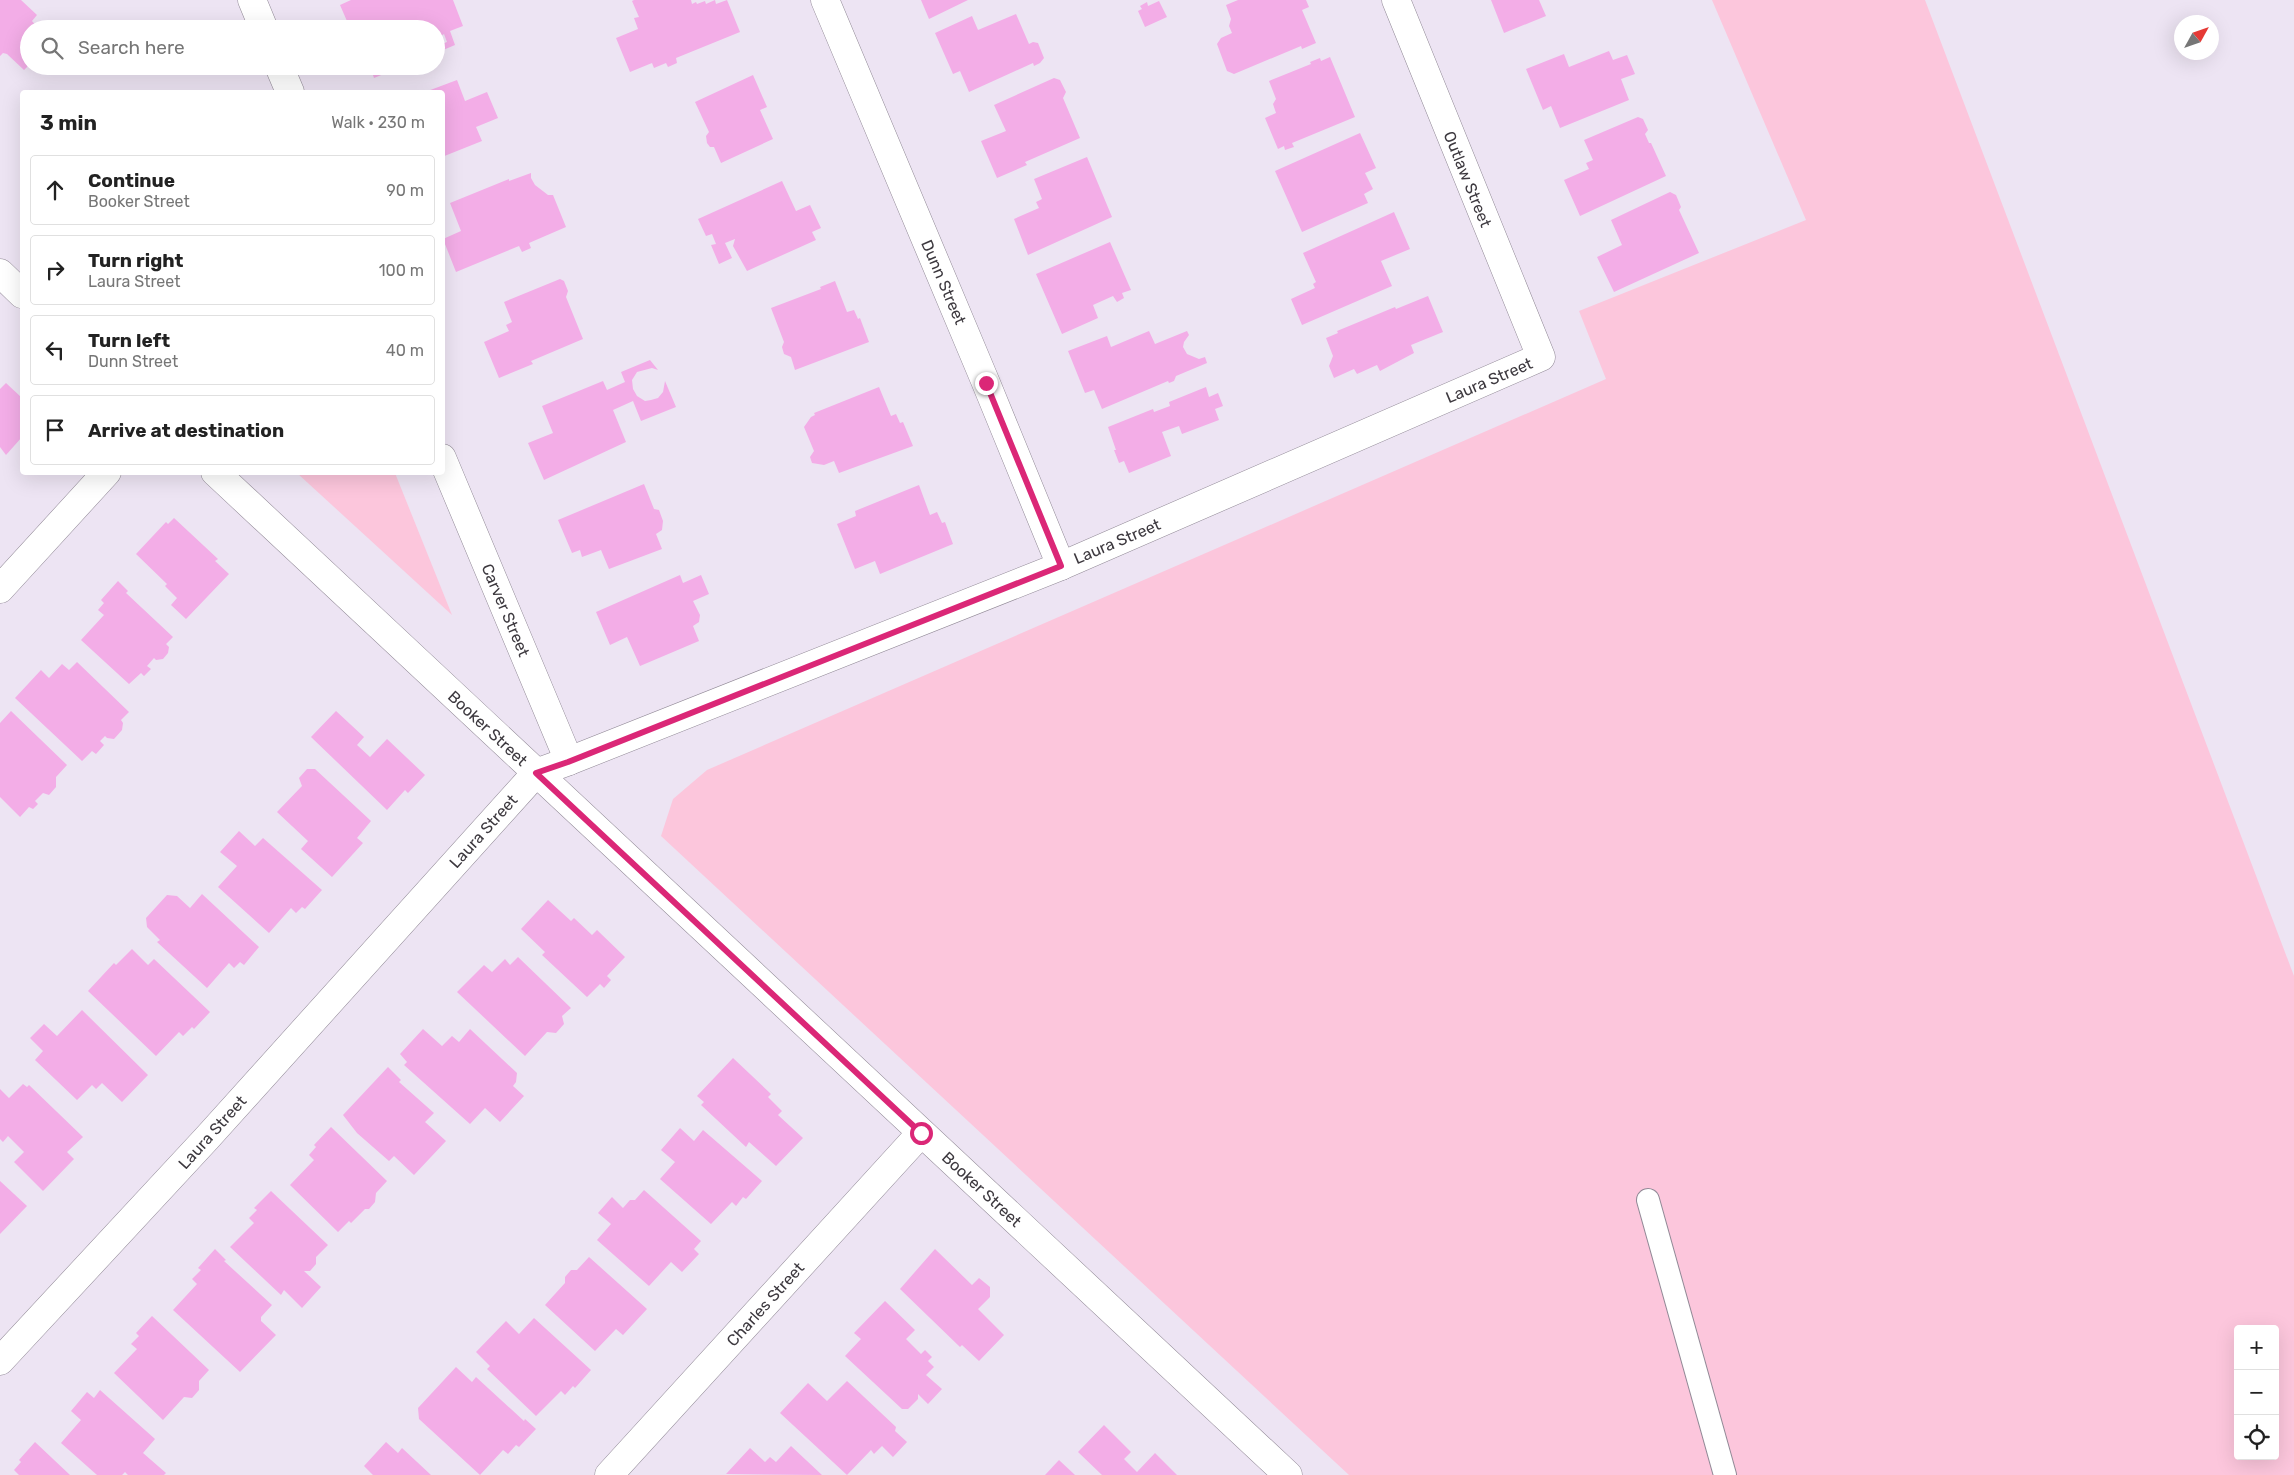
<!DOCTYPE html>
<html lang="en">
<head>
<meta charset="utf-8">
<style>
  :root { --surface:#fff; --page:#f2f2f2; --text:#222; --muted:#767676; --line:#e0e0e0 }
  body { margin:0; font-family:Rubik,sans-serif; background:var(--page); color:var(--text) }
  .controls { position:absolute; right:15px; bottom:15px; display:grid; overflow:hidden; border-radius:5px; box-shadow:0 5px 20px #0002 }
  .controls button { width:45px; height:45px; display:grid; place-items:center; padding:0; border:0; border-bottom:1px solid var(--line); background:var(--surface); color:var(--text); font:25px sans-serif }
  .compass { position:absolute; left:2174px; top:15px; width:45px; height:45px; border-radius:50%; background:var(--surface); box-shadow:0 5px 20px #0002; rotate:50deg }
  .stop { position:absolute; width:15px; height:15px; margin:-11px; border:4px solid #db2777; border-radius:50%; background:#fff }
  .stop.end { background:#db2777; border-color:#fff; box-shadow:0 1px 5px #0008 }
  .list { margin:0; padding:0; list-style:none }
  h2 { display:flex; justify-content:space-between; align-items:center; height:65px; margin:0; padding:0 20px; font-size:21px }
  h2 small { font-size:16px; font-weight:400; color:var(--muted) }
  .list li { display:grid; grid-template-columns:32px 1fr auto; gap:15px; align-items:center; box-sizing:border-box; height:70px; margin:0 10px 10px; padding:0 10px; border:1px solid var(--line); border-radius:5px }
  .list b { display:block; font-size:19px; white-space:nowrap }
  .list p { margin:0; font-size:16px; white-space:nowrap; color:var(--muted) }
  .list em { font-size:16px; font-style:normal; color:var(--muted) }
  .icon { flex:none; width:28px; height:28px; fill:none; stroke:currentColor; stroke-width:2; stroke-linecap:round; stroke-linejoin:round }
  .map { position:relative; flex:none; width:2294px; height:1475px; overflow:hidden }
  .search { position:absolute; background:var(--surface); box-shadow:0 5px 20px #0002; left:20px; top:20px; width:425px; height:55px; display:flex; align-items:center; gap:12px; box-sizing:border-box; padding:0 18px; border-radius:28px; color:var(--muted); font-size:19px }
  .panel { position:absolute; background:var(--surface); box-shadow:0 5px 20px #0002; left:20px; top:90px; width:425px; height:385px; border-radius:5px }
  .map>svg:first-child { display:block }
  .green { fill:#fcc6dc; fill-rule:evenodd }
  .building { fill:#f3ade7 }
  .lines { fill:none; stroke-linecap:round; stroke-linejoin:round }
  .service-casing { stroke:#918996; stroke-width:24 }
  .minor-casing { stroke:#918996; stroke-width:29 }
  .tertiary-casing { stroke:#918996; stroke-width:29 }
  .service { stroke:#fff; stroke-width:22 }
  .minor { stroke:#fff; stroke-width:28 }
  .tertiary { stroke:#fff; stroke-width:28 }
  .route { stroke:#db2777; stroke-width:6 }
  .labels { text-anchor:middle; stroke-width:4; stroke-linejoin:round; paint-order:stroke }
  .street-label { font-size:16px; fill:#3d393f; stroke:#fff }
</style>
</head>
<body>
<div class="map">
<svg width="2294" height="1475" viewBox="0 0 2294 1475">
  <rect width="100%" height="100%" fill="#ede4f3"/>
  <!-- green -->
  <g class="green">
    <path d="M1712,0H1925L2294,976V1475H1349L661,836L673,799L707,770L1606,379L1579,311L1806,220ZM2238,1329H2275V1456H2238Z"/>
    <path d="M297,473H395L452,615Z"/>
  </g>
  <!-- building -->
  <g class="building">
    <path d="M0,0H21L37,15L32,21L39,29H29V65L24,70L7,54L3,53L0,56Z"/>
    <path d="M351,0H453L463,26L450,31L455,45L436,53V46L447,42L444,34L436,39V29L350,28L340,5Z"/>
    <path d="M634,0H691L692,4L696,2L697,4L705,1L706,4L715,0L716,4L727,0L740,32L676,58L677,63L668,67L666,63L654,68L652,63L630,72L616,38L638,29L634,18L639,17L632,1Z"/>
    <path d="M921,0H968L929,19Z"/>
    <path d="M1238,0H1306L1309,7L1302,10L1316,43L1302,49L1301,46L1234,74L1227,71L1217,44L1221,38L1232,33L1229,26L1231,19L1226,5Z"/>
    <path d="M1491,0H1539L1546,16L1504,33Z"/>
    <path d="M1159,1L1167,17L1145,27L1138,11L1142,9L1140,6L1147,2L1148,6Z"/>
    <path d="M1016,14L1029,44L1033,42L1038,43L1044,58L1040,63L1034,66L1033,63L969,92L960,71L953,74L935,33L972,16L978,30Z"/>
    <path d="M1609,51L1613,60L1627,55L1635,74L1621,79L1629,100L1560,128L1551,106L1543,110L1526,69L1564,54L1569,67Z"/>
    <path d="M1330,57L1355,117L1292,143L1294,147L1285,150L1284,146L1278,149L1265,118L1276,113L1273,104L1276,99L1269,81L1311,64L1310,62L1320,58L1321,61Z"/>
    <path d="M387,66H403L374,78L372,72Z"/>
    <path d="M753,75L767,107L760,110L773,139L721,163L714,147H710L707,143L706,136L709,132L695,102Z"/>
    <path d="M1054,78L1060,80L1066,92L1063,98L1080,138L1025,162L1027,165L997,178L981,141L1006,131L994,105Z"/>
    <path d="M457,80L465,101L487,92L498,118L476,127L482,141L442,157V92H425Z"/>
    <path d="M1638,117L1643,119L1648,130L1645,134L1649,143H1651L1666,176L1580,216L1564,180L1589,169L1586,163L1593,160L1584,140Z"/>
    <path d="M1360,133L1376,168L1365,173L1373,189L1364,194L1368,203L1302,232L1275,171Z"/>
    <path d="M1087,157L1112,217L1028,255L1014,219L1039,208L1036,202L1042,199L1034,179Z"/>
    <path d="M531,173V178L535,185L548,195H553L566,227L529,243L531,248L522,252L519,246L456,272L443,239L461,231L450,203L509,179V181Z"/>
    <path d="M782,181L796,211L810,205L821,228L812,232L816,240L747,271L733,246L735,239L725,243L732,258L719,264L711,245L716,244L712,234L706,236L698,219Z"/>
    <path d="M1670,192L1676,195L1681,207L1679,210L1699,253L1614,292L1597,257L1622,245L1611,220Z"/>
    <path d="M1394,212L1410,249L1381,261L1392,286L1302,325L1291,299L1315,288L1313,284L1316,282L1303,253Z"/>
    <path d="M1110,242L1131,290L1122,293L1124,298L1117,302L1113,296L1093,305L1098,318L1062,334L1036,274Z"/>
    <path d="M560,279L564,281L568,291L566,297L583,339L531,361L533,364L499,378L484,342L509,331L506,325L512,322L504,302Z"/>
    <path d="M835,281L847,312L854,310L858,319L860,318L869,342L795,370L791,357L784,354L782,347L784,342L771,308L821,289L820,287Z"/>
    <path d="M1428,296L1443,332L1411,345L1414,353L1380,371L1377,365L1357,374L1354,369L1334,378L1329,366L1333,356L1326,338L1338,333L1337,331L1395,307L1396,309Z"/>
    <path d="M1149,331L1155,344L1187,331L1189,335L1184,342L1183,347L1187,354L1199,359L1205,357L1207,363L1176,376L1174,381L1169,383L1168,381L1102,409L1094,390L1085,393L1068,351L1107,336L1111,347Z"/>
    <path d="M650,360L658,370L652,368L637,372L632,380L633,389L637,396L645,401L651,400L658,398L663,392L665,381L676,407L641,421L633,401L613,410L626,442L544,480L528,443L553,433L542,406L603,381L607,390L625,382L621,372Z"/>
    <path d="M6,383L22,398V437L6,455L0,447V389Z"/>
    <path d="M879,387L891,416L896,414L900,423L903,422L913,446L839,473L834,461L824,465L812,463L810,457L814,451L804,427L811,417L815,415L814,413Z"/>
    <path d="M1206,387L1209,397L1218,393L1223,406L1215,409L1219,420L1182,434L1179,426L1162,432L1171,456L1129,473L1124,461L1119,463L1114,450H1116L1108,427L1153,409L1154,412L1170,406L1169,402Z"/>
    <path d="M644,484L654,509L659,510L663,521L662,530L656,534L662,549L609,569L601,550L582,557L580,550L572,553L558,520Z"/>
    <path d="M919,485L930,515L937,512L942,523L945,522L953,544L880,574L875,561L855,569L837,524L856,516L855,511Z"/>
    <path d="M174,518L218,559L215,561L229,574L186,619L171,605L177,598L165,586L167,584L136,554L166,522L168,524Z"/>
    <path d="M680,575L683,583L701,575L709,594L693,601L700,615L699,622L693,626L699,641L640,666L627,637L610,645L596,612Z"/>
    <path d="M118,581L128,591L126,593L173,637L166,644L169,647L168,653L163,659L156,660L154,658L147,666L151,669L144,676L141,673L129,684L81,640L104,615L98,610L104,603L101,600Z"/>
    <path d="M77,662L129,712L121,720L123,723L122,730L114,739L107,738L105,736L100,741L104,745L96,754L92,751L82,761L15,698L41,670L49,678L62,664L69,670Z"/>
    <path d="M11,711L67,765L56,777V787L49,795L43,793L35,801L38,804L33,809L29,807L20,817L0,797V723Z"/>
    <path d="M336,711L364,737L357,745L370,757L387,739L425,775L408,793L405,790L387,810L311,737Z"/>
    <path d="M307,769H315L371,821L357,838L363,843L332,877L301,849L308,841L277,812L302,786L299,778Z"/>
    <path d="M239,831L255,846L263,838L322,890L305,909L302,907L296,913L291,908L269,933L218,887L237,866L220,852Z"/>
    <path d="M202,894L259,947L244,965L240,962L234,968L229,963L207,988L157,942L160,940L147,927L146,918L167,895L177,896L190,908Z"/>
    <path d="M548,900L571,921L574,918L592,935L597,930L625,957L607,976L611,980L604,988L600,984L587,997L542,955L545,952L521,929Z"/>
    <path d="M132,949L148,965L154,959L210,1012L194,1029L192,1027L183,1036L179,1032L156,1056L88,991L114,963L116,965Z"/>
    <path d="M518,957L571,1008L562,1016L564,1024L556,1033L547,1032L525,1056L457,992L484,965L492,972L505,959L510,965Z"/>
    <path d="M82,1010L148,1075L122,1102L102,1083L96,1089L92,1085L77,1100L35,1060L43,1051L30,1038L44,1024L57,1036Z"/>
    <path d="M423,1029L442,1046L452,1036L459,1042L470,1029L517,1073L516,1082L513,1086L524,1096L500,1122L485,1108L470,1124L404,1065L407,1062L400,1054Z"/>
    <path d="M733,1058L771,1094L768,1097L782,1111L778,1115L803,1138L776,1166L749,1142L746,1147L701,1105L704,1102L697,1096Z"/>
    <path d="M388,1067L401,1080L399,1082L434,1113L425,1122L446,1141L414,1175L394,1156L389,1161L357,1133L343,1115Z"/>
    <path d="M23,1084L27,1087L29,1085L83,1137L67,1152L74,1159L43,1191L14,1162L24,1152L8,1136L3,1142L0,1139V1089L9,1098Z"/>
    <path d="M331,1127L387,1181L376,1193L375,1202L369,1209H365L351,1223L349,1221L338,1232L290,1185L314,1160L309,1155L316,1147L314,1145Z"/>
    <path d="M680,1128L694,1141L703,1130L762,1181L746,1199L743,1197L736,1206L732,1202L711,1224L660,1179L675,1162L661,1150Z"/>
    <path d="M0,1181L27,1206L0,1234Z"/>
    <path d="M644,1190L701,1241L694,1249L699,1254L682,1272L671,1262L649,1286L597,1240L611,1224L598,1213L612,1197L623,1208L630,1200H635Z"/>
    <path d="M271,1191L328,1245L316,1257V1264L310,1271H304L321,1287L302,1308L284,1290L281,1295L230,1247L254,1223L249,1218L257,1210L254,1208Z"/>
    <path d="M215,1249L226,1260L224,1261L272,1305L261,1317V1321L276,1335L240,1372L173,1310L197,1284L192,1279L201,1270L198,1268Z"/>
    <path d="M935,1249L972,1285L979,1278L990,1287V1297L978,1309L1004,1335L979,1361L962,1345L960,1347L900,1289Z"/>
    <path d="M589,1257L647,1309L623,1335L616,1329L595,1351L545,1305L565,1283V1277L571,1270H577Z"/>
    <path d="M885,1301L915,1330L906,1339L921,1354L925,1350L932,1357L928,1361L934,1367L926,1375L942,1389L928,1404L918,1394V1399L908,1409H902L845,1356L861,1339L854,1333Z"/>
    <path d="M152,1316L209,1370L199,1381V1390L192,1398L184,1397L163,1420L114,1373L137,1349L131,1344L139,1336L136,1333Z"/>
    <path d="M534,1318L591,1370L575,1388L573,1386L565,1395L561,1391L536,1416L487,1369L490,1366L476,1352L506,1321L519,1334Z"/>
    <path d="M456,1367L472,1382L476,1377L524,1421L525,1419L536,1429L519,1447L516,1445L508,1454L503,1450L480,1475L419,1419L418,1408Z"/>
    <path d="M847,1381L896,1427L895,1431L907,1442L893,1457L882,1446L874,1454L871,1450L847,1475L780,1413L808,1383L827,1401Z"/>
    <path d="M100,1390L155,1439L143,1453L166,1473L164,1475H128L125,1472L122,1475H97L61,1443L81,1420L71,1411L87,1392L94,1398Z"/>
    <path d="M1104,1425L1131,1452L1124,1459L1137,1472L1155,1453L1177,1475H1102L1078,1452Z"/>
    <path d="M35,1442L70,1475H19L14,1470L21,1462L19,1460Z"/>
    <path d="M386,1442L398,1453L402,1448L431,1475H373L364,1466Z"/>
    <path d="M791,1446L822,1475L726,1474L750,1448L765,1462L770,1457L776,1462Z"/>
    <path d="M1059,1460L1075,1475H1045Z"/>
  </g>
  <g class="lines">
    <!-- service casing -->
    <g class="service-casing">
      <path id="service" d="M1648,1200L1725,1475"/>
    </g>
    <!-- minor casing -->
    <g class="minor-casing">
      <g id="minor">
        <path d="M252,0L264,29"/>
        <path d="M825,0L986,383L1061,566"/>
        <path d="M279,66L290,92"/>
        <path d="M442,458L569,761"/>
        <path d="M0,589L107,472"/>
        <path d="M0,1361L207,1138L536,773L569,761L1061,566L1541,357L1396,0"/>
        <path d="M609,1475L921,1133"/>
      </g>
    </g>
    <!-- tertiary casing -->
    <g class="tertiary-casing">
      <g id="tertiary">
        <path d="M0,273L22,294"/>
        <path d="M215,472L1288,1475"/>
      </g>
    </g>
    <!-- service -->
    <use href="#service" class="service"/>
    <!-- minor -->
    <use href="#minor" class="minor"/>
    <!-- tertiary -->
    <use href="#tertiary" class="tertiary"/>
  </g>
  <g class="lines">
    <!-- route -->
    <path class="route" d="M921,1133L536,773L568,762L1061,566L986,383"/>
  </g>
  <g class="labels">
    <!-- street labels -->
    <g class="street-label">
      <text transform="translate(1468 179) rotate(68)" y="6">Outlaw Street</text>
      <text transform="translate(944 282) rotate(67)" y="6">Dunn Street</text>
      <text transform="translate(1489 380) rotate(-23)" y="6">Laura Street</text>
      <text transform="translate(1117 541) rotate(-23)" y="6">Laura Street</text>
      <text transform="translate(506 610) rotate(67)" y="6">Carver Street</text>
      <text transform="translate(488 728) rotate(43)" y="6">Booker Street</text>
      <text transform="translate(483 831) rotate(-48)" y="6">Laura Street</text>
      <text transform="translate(212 1132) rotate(-48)" y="6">Laura Street</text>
      <text transform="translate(982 1189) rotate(43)" y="6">Booker Street</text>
      <text transform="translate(765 1304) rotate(-48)" y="6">Charles Street</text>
    </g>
  </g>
</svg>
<div class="controls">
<button>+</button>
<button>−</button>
<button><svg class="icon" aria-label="locate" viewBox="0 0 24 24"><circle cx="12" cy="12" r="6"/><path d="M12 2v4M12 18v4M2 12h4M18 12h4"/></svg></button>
</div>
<svg class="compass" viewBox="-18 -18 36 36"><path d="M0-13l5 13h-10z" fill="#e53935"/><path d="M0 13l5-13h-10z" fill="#767676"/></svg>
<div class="stop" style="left:921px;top:1133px"></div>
<div class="stop end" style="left:986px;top:383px"></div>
<div class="search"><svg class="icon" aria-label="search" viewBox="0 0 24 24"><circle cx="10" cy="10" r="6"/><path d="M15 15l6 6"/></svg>Search here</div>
<section class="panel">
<h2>3 min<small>Walk · 230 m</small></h2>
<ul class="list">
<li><svg class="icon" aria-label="ahead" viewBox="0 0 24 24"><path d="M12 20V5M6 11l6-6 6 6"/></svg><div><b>Continue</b><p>Booker Street</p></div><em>90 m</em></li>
<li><svg class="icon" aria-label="right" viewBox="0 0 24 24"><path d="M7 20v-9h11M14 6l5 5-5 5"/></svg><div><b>Turn right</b><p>Laura Street</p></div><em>100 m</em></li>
<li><svg class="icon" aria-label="left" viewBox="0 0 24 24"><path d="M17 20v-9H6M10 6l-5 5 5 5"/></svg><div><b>Turn left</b><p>Dunn Street</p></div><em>40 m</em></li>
<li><svg class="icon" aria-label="arrive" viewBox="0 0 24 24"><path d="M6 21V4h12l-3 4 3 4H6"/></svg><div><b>Arrive at destination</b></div></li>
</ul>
</section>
</div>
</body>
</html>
